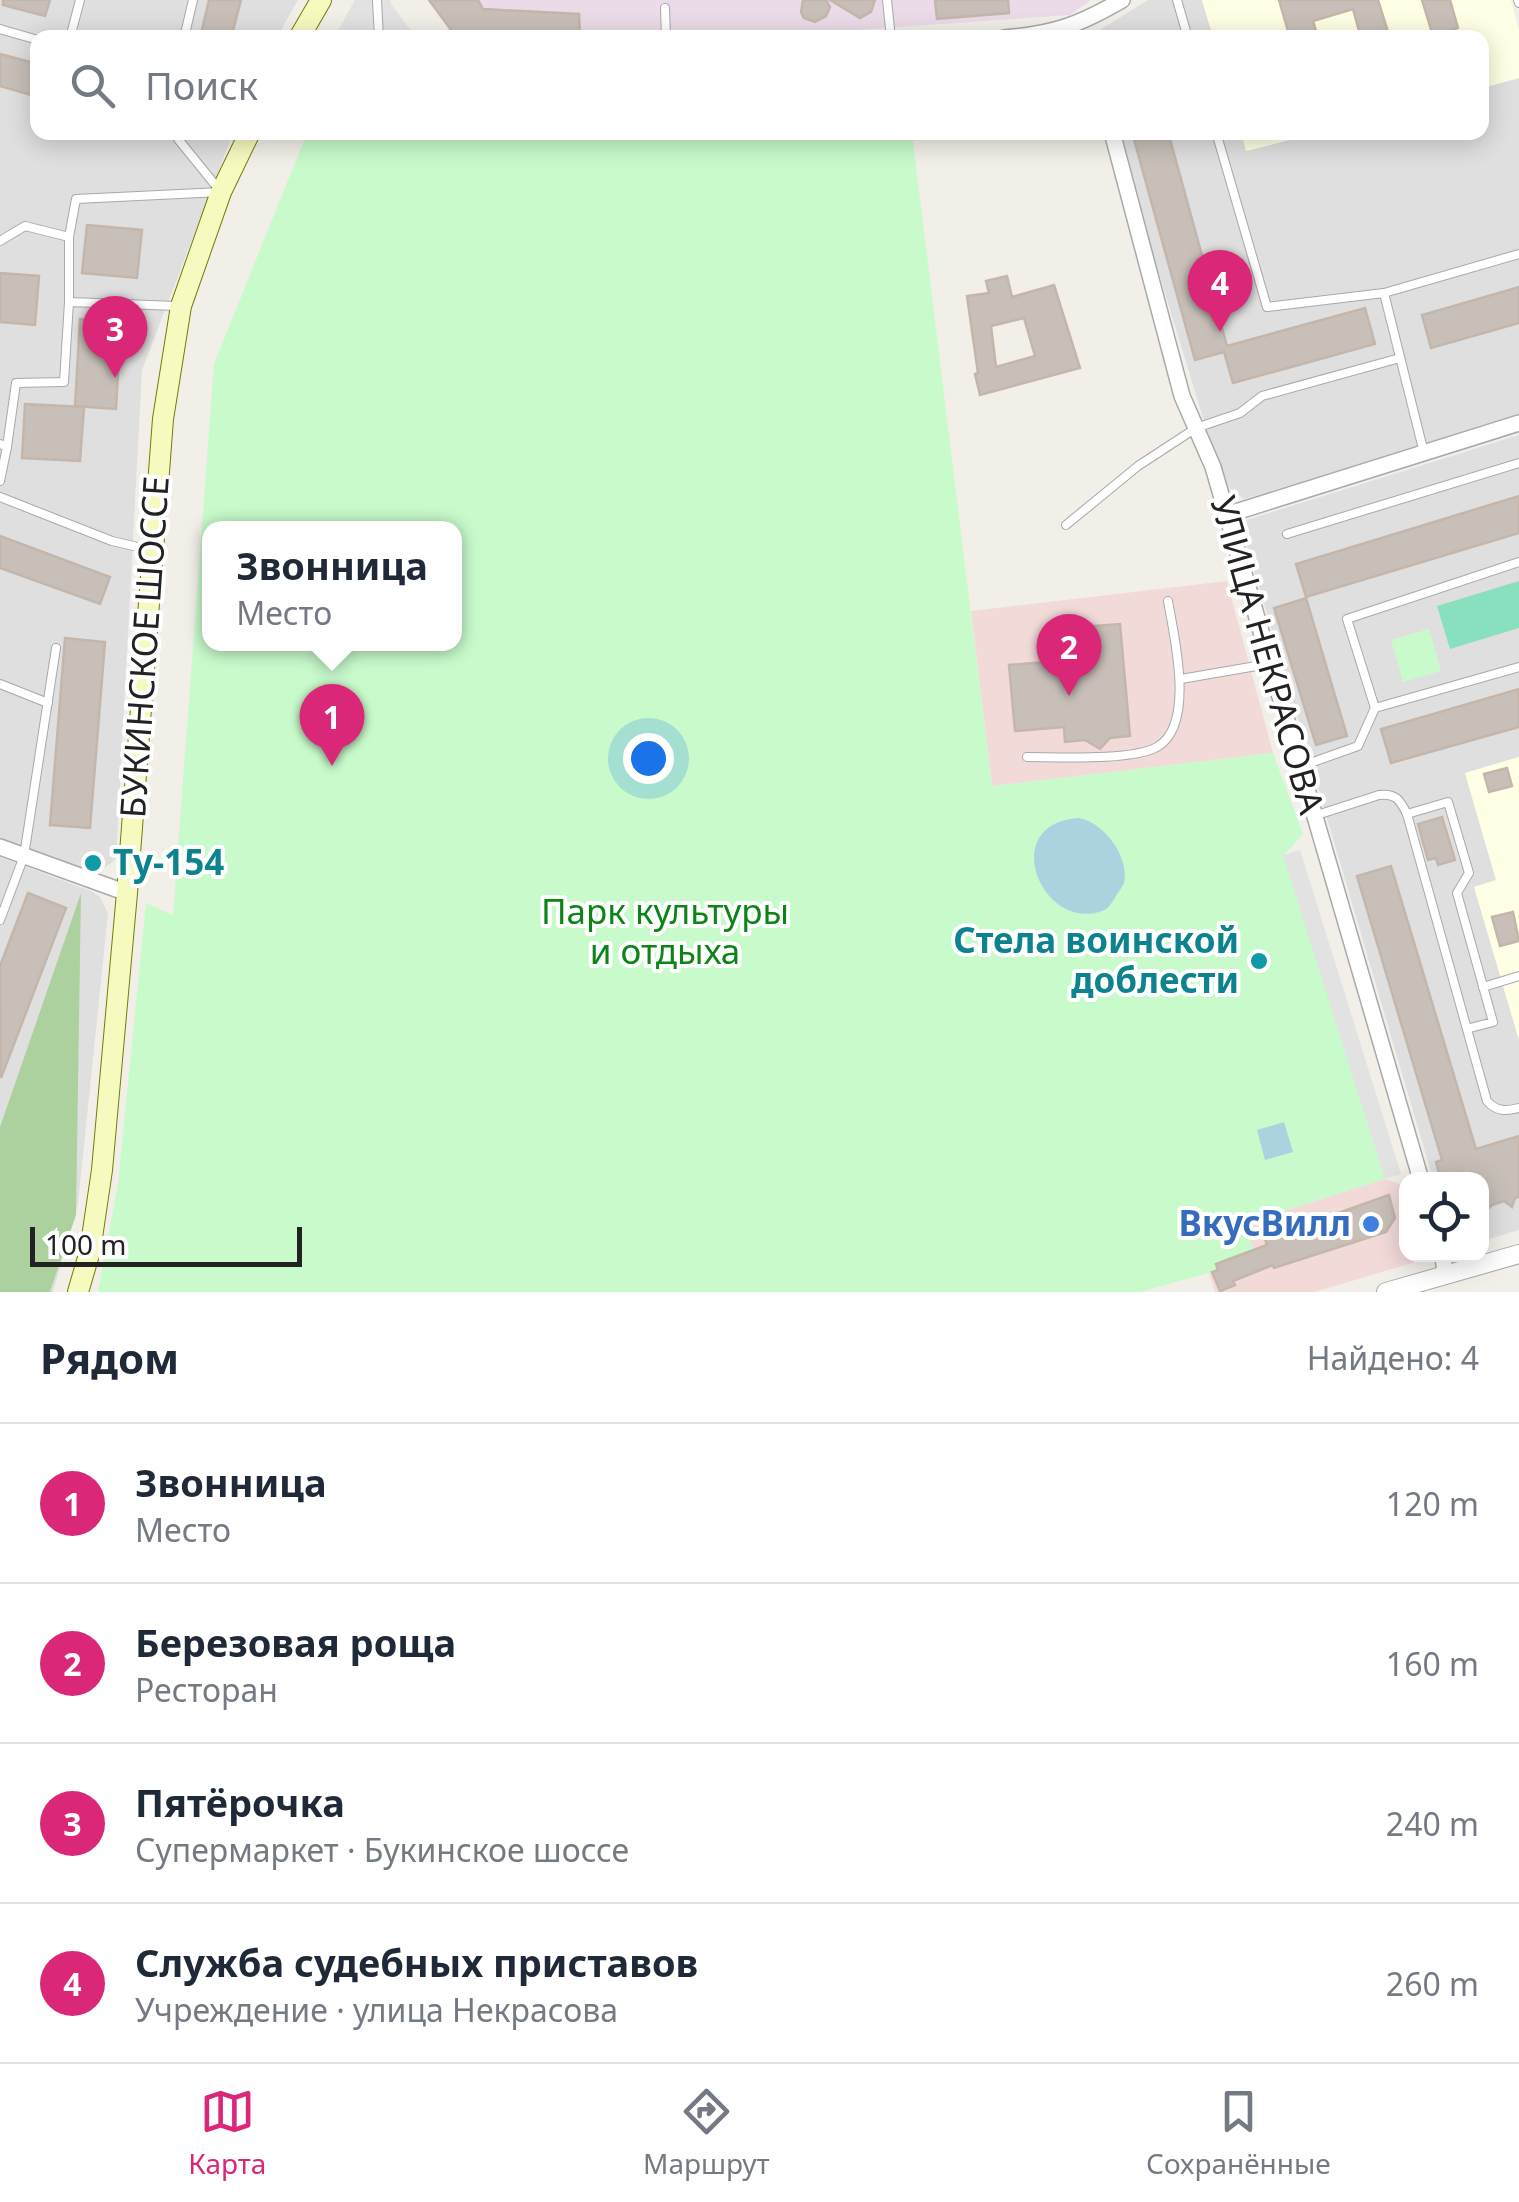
<!DOCTYPE html>
<html lang="ru">
<head>
<meta charset="utf-8">
<style>
  :root { --surface:#fff; --page:#f2f2f3; --text:#1f2937; --muted:#747a83; --line:#e0e1e3; --accent:#db2777 }
  body { margin:0; font-family:"Noto Sans",sans-serif; background:var(--page); color:var(--text) }
  .controls { position:absolute; right:30px; bottom:30px; display:grid; overflow:hidden; border-radius:20px; box-shadow:0 5px 25px #0003 }
  .controls button { width:90px; height:90px; display:grid; place-items:center; padding:0; border:0; border-bottom:2px solid var(--line); background:var(--surface); color:var(--text); font:50px sans-serif }
  .scale { position:absolute; left:30px; bottom:25px; width:272px; box-sizing:border-box; padding-left:10px; border:5px solid #222; border-top:0; font-size:28px; line-height:35px; white-space:nowrap; color:#222; -webkit-text-stroke:8px #fff; paint-order:stroke }
  .you { position:absolute; left:648px; top:758px; width:35px; height:35px; margin:-25px; border:8px solid #fff; border-radius:50%; background:#1a73e8; box-shadow:0 0 0 15px #1a73e833 }
  .badge { display:grid; place-items:center; width:65px; height:65px; border-radius:50%; background:var(--accent); color:#fff; font-size:32px; font-weight:700 }
  .pin { position:absolute; translate:-50% -82px; filter:drop-shadow(0 2px 5px #0008) }
  .pin::after { content:''; position:absolute; top:52px; width:35px; height:30px; background:inherit; clip-path:polygon(0 0,100% 0,50% 100%) }
  .popup { position:absolute; left:202px; top:521px; width:260px; height:130px; box-sizing:border-box; display:grid; place-content:center; border-radius:20px; background:var(--surface); filter:drop-shadow(0 2px 8px #0005); font-size:32px; white-space:nowrap; color:var(--muted) }
  .popup b { font-size:38px; color:var(--text) }
  .popup::after { content:''; position:absolute; left:50%; top:100%; margin-left:-20px; border:20px solid transparent; border-top-color:var(--surface) }
  .list { margin:0; padding:0; list-style:none }
  h2 { display:flex; justify-content:space-between; align-items:center; height:130px; margin:0; padding:0 40px; font-size:42px }
  h2 small { font-size:32px; font-weight:400; color:var(--muted) }
  .list li { display:grid; grid-template-columns:65px 1fr auto; gap:30px; align-items:center; box-sizing:border-box; height:160px; padding:0 40px; border-top:2px solid var(--line) }
  .list b { display:block; font-size:38px; white-space:nowrap }
  .list p { margin:0; font-size:32px; white-space:nowrap; color:var(--muted) }
  .list em { font-size:32px; font-style:normal; color:var(--muted) }
  .icon { flex:none; width:55px; height:55px; fill:none; stroke:currentColor; stroke-width:2; stroke-linecap:round; stroke-linejoin:round }
  .map { position:relative; flex:none; width:1519px; height:1292px; overflow:hidden }
  .search { position:absolute; background:var(--surface); box-shadow:0 5px 25px #0003; left:30px; right:30px; top:30px; height:110px; display:flex; align-items:center; gap:25px; box-sizing:border-box; padding:0 35px; border-radius:20px; color:var(--muted); font-size:38px }
  .sheet { height:770px; background:var(--surface) }
  nav { display:flex; justify-content:space-around; align-items:center; box-sizing:border-box; height:140px; border-top:2px solid var(--line); background:var(--surface); font-size:28px; color:var(--muted) }
  nav a { display:grid; justify-items:center; gap:5px }
  nav .on { color:var(--accent) }
  .map>svg:first-child { display:block }
  .residential { fill:#e0dfdf }
  .commercial { fill:#f2dad9 }
  .industrial { fill:#ebdbe8 }
  .education { fill:#ffffe5 }
  .forest { fill:#add19e }
  .park { fill:#c8facc; fill-rule:evenodd }
  .pitch { fill:#88e0be }
  .parking { fill:#e2e2e2 }
  .water { fill:#aad3df }
  .building { fill:#c7bfb8; stroke:#c4b6ab; stroke-width:2.5; fill-rule:evenodd }
  .lines { fill:none; stroke-linecap:round; stroke-linejoin:round }
  .service-casing { stroke:#a9a9a9; stroke-width:10 }
  .minor-casing { stroke:#a9a9a9; stroke-width:18 }
  .tertiary-casing { stroke:#a9a9a9; stroke-width:20 }
  .secondary-casing { stroke:#707d05; stroke-width:22 }
  .service { stroke:#fff; stroke-width:8 }
  .minor { stroke:#fff; stroke-width:15 }
  .tertiary { stroke:#fff; stroke-width:18 }
  .secondary { stroke:#f7fabf; stroke-width:20 }
  .culture-dot { fill:#0f9aa8; stroke:#fff; stroke-width:4 }
  .shop-dot { fill:#3f7fe0; stroke:#fff; stroke-width:4 }
  .labels { text-anchor:middle; stroke-width:8; stroke-linejoin:round; paint-order:stroke }
  .street-label { font-size:35px; fill:#222; stroke:#fff }
  .culture-label { font-size:35px; font-weight:bold; fill:#0d838f; stroke:#fff; text-anchor:start }
  .park-label { font-size:35px; fill:#0c8416; stroke:#fff }
  .shop-label { font-size:35px; font-weight:bold; fill:#366cbe; stroke:#fff; text-anchor:end }
</style>
</head>
<body>
<div class="map">
<svg width="1519" height="1292" viewBox="0 0 1519 1292">
  <rect width="100%" height="100%" fill="#f2efe9"/>
  <!-- residential -->
  <g class="residential">
    <path d="M0,0H298L277,37L38,38V132L233,133L142,370L116,859L106,867L88,871L0,838Z"/>
    <path d="M1148,0H1202L1213,37L1087,38Z"/>
    <path d="M1519,78V416L1244,499L1223,483L1116,133H1241L1247,151L1317,133L1482,132V88Z"/>
    <path d="M1519,435V757L1465,773L1496,880L1474,887L1519,1040V1230L1482,1241V1180L1433,1179L1240,522Z"/>
    <path d="M0,857L91,891L100,897L108,913L78,1204L53,1292H0Z"/>
  </g>
  <!-- commercial -->
  <g class="commercial">
    <path d="M1227,581L1273,753L992,786L971,611Z"/>
    <path d="M1385,1179L1406,1186V1254L1430,1255L1422,1260L1315,1292H1215L1209,1273L1218,1270L1216,1264L1248,1235L1255,1220Z"/>
  </g>
  <!-- industrial -->
  <path class="industrial" d="M478,0H1091L1070,15L742,38L556,37L552,12L483,9Z"/>
  <!-- education -->
  <g class="education">
    <path d="M1202,0H1511L1519,31V78L1482,88V38L1213,37Z"/>
    <path d="M1241,132H1317V133L1246,151Z"/>
    <path d="M1519,757V1040L1474,887L1496,880L1465,773Z"/>
  </g>
  <!-- forest -->
  <path class="forest" d="M81,893L76,1215L50,1292H0V1127Z"/>
  <!-- park -->
  <g class="park">
    <path d="M307,133H912L992,786L1273,753L1303,834L1284,855L1385,1179L1255,1220L1248,1235L1254,1250L1217,1264L1218,1270L1212,1272L1140,1292H98L118,1183L146,903L173,915L214,364ZM210,528H454V644H210Z"/>
    <path d="M1429,629L1441,671L1403,682L1391,640Z"/>
  </g>
  <!-- pitch -->
  <path class="pitch" d="M1519,581V628L1450,649L1437,606Z"/>
  <!-- parking -->
  <g class="parking">
    <path d="M355,0H391L390,3L416,37L334,38Z"/>
    <path d="M1300,850L1401,1174L1385,1179L1283,855Z"/>
  </g>
  <!-- water -->
  <g class="water">
    <path d="M1079,818C1103,822 1130,856 1124,883C1122,888 1118,892 1116,896C1111,904 1108,910 1099,912C1040,929 998,823 1079,818Z"/>
    <path d="M1284,1122L1293,1152L1265,1160L1257,1130Z"/>
  </g>
  <!-- building -->
  <g class="building">
    <path d="M3,0H50L45,16L3,5Z"/>
    <path d="M209,0H241L231,38H200Z"/>
    <path d="M429,0H478L483,9L579,14L580,38H457Z"/>
    <path d="M803,0H826L830,7L826,16L815,22L804,18L801,12Z"/>
    <path d="M830,0H875L871,12L860,18Z"/>
    <path d="M935,0H1008L1009,13L937,19Z"/>
    <path d="M1279,0H1378L1390,38H1361L1353,9L1313,21L1318,38H1290Z"/>
    <path d="M1422,0H1450L1458,28L1433,36Z"/>
    <path d="M0,54L38,64V97L0,86Z"/>
    <path d="M1132,132H1168L1227,346L1365,308L1375,344L1233,383L1224,352L1195,360Z"/>
    <path d="M87,225L142,230L137,278L82,273Z"/>
    <path d="M0,273L39,276L35,325L0,322Z"/>
    <path d="M1007,276L1012,297L1054,285L1080,368L980,395L975,374L978,373L967,296L989,293L986,281ZM1024,318L1035,356L996,367L991,326Z"/>
    <path d="M1519,287V323L1431,348L1422,315Z"/>
    <path d="M80,319L121,322L116,409L75,406Z"/>
    <path d="M25,404L84,407L80,461L22,458Z"/>
    <path d="M1519,496V533L1306,597L1296,564Z"/>
    <path d="M0,536L110,577L100,604L0,568Z"/>
    <path d="M1306,598L1347,736L1316,745L1274,608Z"/>
    <path d="M1120,624L1130,736L1110,738L1100,749L1085,740L1065,742L1064,727L1015,731L1009,665L1058,661L1055,629Z"/>
    <path d="M65,638L105,642L90,828L50,825Z"/>
    <path d="M1519,689V727L1391,763L1381,729Z"/>
    <path d="M1507,768L1512,786L1489,792L1484,774Z"/>
    <path d="M1442,817L1455,860L1438,865L1436,858L1428,860L1418,824Z"/>
    <path d="M1391,866L1476,1149L1519,1136V1197L1515,1198L1512,1207L1504,1201L1492,1205L1482,1214V1180H1441L1436,1162L1442,1160L1357,876Z"/>
    <path d="M28,893L66,908L1,1078L0,966Z"/>
    <path d="M1513,912L1519,941L1500,946L1492,917Z"/>
    <path d="M1389,1195L1395,1218L1386,1232L1274,1268L1273,1265L1233,1281L1235,1285L1220,1291L1212,1272L1218,1270L1216,1264L1267,1245L1265,1239Z"/>
  </g>
  <g class="lines">
    <!-- service casing -->
    <g class="service-casing">
      <g id="service">
        <path d="M377,0L379,38"/>
        <path d="M887,0L891,38"/>
        <path d="M1177,0L1188,38"/>
        <path d="M1518,0L1519,3"/>
        <path d="M665,8L666,38"/>
        <path d="M0,29L38,40"/>
        <path d="M70,38L80,0"/>
        <path d="M184,38L193,0"/>
        <path d="M1216,132L1267,307L1384,293L1519,254"/>
        <path d="M0,241L25,226L69,237"/>
        <path d="M1384,293L1424,453"/>
        <path d="M69,302V237L76,199L221,192L178,139L177,132"/>
        <path d="M0,444L7,447L0,481"/>
        <path d="M7,447L16,383L64,382L69,302L177,306"/>
        <path d="M0,497L112,541L151,550"/>
        <path d="M1066,525L1138,466L1196,428L1240,413L1262,396L1400,358"/>
        <path d="M1287,534L1519,463"/>
        <path d="M1181,679L1268,664"/>
        <path d="M0,684L48,703"/>
        <path d="M1375,708L1519,667"/>
        <path d="M1027,757C1057,757 1132,761 1157,747C1196,725 1174,636 1168,601"/>
        <path d="M1299,767L1358,746L1375,708L1347,619L1519,562"/>
        <path d="M1407,814L1448,802L1469,873L1457,893L1493,1022L1470,1028"/>
        <path d="M1314,816L1379,795C1396,793 1400,800 1407,814L1487,1101C1497,1112 1506,1111 1519,1108"/>
        <path d="M0,920L24,856L56,648"/>
        <path d="M1483,987L1519,976"/>
      </g>
    </g>
    <!-- minor casing -->
    <g class="minor-casing">
      <g id="minor">
        <path d="M1004,38C1054,34 1079,25 1122,0"/>
        <path d="M1112,132L1182,396L1213,467L1421,1180"/>
        <path d="M1226,515L1519,423"/>
        <path d="M0,847L127,893"/>
        <path d="M1443,1254L1445,1276"/>
      </g>
    </g>
    <!-- tertiary casing -->
    <g class="tertiary-casing">
      <path id="tertiary" d="M1386,1292L1519,1254"/>
    </g>
    <!-- secondary casing -->
    <g class="secondary-casing">
      <g id="secondary">
        <path d="M299,38L321,0"/>
        <path d="M78,1292L90,1251L102,1170L127,893L163,419L181,306L221,192L250,132"/>
      </g>
    </g>
    <!-- service -->
    <use href="#service" class="service"/>
    <!-- minor -->
    <use href="#minor" class="minor"/>
    <!-- tertiary -->
    <use href="#tertiary" class="tertiary"/>
    <!-- secondary -->
    <use href="#secondary" class="secondary"/>
  </g>
  <!-- markers -->
  <g class="culture-dot">
    <circle cx="93" cy="863" r="10"/>
    <circle cx="1259" cy="961" r="10"/>
  </g>
  <circle class="shop-dot" cx="1371" cy="1224" r="10"/>
  <g class="labels">
    <!-- street labels -->
    <g class="street-label">
      <text transform="translate(145 647) rotate(-86)" y="12">БУКИНСКОЕ ШОССЕ</text>
      <text transform="translate(1267 655) rotate(74)" y="12">УЛИЦА НЕКРАСОВА</text>
    </g>
    <!-- culture labels -->
    <g class="culture-label">
      <text x="113" y="875">Ту-154</text>
      <text x="1239" y="953" text-anchor="end">Стела воинской<tspan x="1239" dy="40">доблести</tspan></text>
    </g>
    <!-- park labels -->
    <g class="park-label">
      <text x="665" y="924">Парк культуры<tspan x="665" dy="40">и отдыха</tspan></text>
    </g>
    <!-- shop labels -->
    <g class="shop-label">
      <text x="1351" y="1236">ВкусВилл</text>
    </g>
  </g>
</svg>
<div class="controls">
<button><svg class="icon" aria-label="locate" viewBox="0 0 24 24"><circle cx="12" cy="12" r="6"/><path d="M12 2v4M12 18v4M2 12h4M18 12h4"/></svg></button>
</div>
<div class="scale">100 m</div>
<div class="you"></div>
<div class="pin badge" style="left:332px;top:766px">1</div>
<div class="popup"><b>Звонница</b>Место</div>
<div class="pin badge" style="left:1069px;top:696px">2</div>
<div class="pin badge" style="left:115px;top:378px">3</div>
<div class="pin badge" style="left:1220px;top:332px">4</div>
<div class="search"><svg class="icon" aria-label="search" viewBox="0 0 24 24"><circle cx="10" cy="10" r="6"/><path d="M15 15l6 6"/></svg>Поиск</div>
</div>
<section class="sheet">
<h2>Рядом<small>Найдено: 4</small></h2>
<ul class="list">
<li><span class="badge">1</span><div><b>Звонница</b><p>Место</p></div><em>120 m</em></li>
<li><span class="badge">2</span><div><b>Березовая роща</b><p>Ресторан</p></div><em>160 m</em></li>
<li><span class="badge">3</span><div><b>Пятёрочка</b><p>Супермаркет · Букинское шоссе</p></div><em>240 m</em></li>
<li><span class="badge">4</span><div><b>Служба судебных приставов</b><p>Учреждение · улица Некрасова</p></div><em>260 m</em></li>
</ul>
</section>
<nav>
<a class="on"><svg class="icon" aria-label="map" viewBox="0 0 24 24"><path d="M3 6l6-2 6 2 6-2v14l-6 2-6-2-6 2zM9 4v14M15 6v14"/></svg>Карта</a>
<a><svg class="icon" aria-label="directions" viewBox="0 0 24 24"><path d="M12 3l9 9-9 9-9-9zM9 14v-3h6M13 9l2 2-2 2"/></svg>Маршрут</a>
<a><svg class="icon" aria-label="saved" viewBox="0 0 24 24"><path d="M7 4h10v16l-5-4-5 4z"/></svg>Сохранённые</a>
</nav>
</body>
</html>
